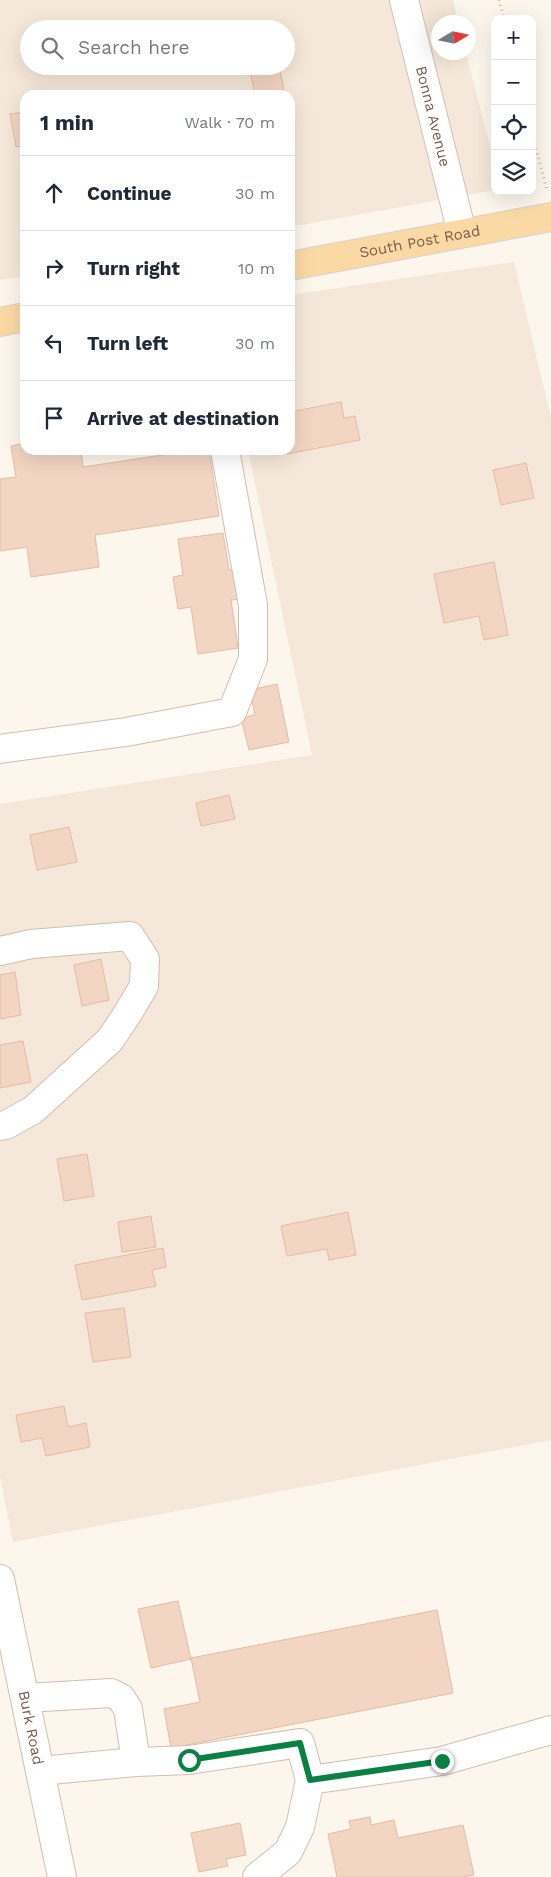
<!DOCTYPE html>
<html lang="en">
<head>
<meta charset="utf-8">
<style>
  :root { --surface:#fff; --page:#f6f6f7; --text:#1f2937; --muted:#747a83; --line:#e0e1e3 }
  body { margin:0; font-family:"Work Sans",sans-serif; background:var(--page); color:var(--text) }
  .controls { position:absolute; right:15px; top:15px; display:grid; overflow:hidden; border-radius:10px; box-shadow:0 5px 20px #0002 }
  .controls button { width:45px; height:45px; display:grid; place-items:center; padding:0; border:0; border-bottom:1px solid var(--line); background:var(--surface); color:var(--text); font:25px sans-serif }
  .compass { position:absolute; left:431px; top:15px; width:45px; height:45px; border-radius:50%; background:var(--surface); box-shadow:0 5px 20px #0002; rotate:80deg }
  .stop { position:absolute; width:15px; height:15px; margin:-11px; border:4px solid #0b8043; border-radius:50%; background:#fff }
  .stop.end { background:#0b8043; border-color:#fff; box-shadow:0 1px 5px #0008 }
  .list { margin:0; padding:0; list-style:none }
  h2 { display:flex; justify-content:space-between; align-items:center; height:65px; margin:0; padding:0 20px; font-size:21px }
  h2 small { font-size:16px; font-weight:400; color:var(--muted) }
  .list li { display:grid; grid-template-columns:32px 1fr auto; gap:15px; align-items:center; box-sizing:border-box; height:75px; padding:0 20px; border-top:1px solid var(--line) }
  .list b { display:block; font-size:19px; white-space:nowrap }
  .list em { font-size:16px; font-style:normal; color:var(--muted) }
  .icon { flex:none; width:28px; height:28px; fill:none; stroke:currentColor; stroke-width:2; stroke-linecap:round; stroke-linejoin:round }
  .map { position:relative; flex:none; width:551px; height:1877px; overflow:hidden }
  .search { position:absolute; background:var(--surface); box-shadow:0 5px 20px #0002; left:20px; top:20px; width:275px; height:55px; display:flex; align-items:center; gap:12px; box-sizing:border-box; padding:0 18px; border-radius:28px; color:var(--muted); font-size:19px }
  .panel { position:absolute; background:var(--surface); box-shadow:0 5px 20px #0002; left:20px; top:90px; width:275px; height:365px; border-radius:15px }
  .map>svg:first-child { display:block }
  .residential { fill:#f5e8da; fill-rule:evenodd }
  .building { fill:#f3d5c3; stroke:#e6bba3 }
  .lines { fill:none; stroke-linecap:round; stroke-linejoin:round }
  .minor-casing { stroke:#d1beb0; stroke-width:30 }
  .major-casing { stroke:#dad1cd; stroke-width:30 }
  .path { stroke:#d9b8a5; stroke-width:3; stroke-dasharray:1 4; stroke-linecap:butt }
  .minor { stroke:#fff; stroke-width:28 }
  .major { stroke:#fbd9a5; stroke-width:28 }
  .route { stroke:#0b8043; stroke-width:6 }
  .labels { text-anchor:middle; stroke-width:4.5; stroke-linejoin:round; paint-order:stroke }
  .street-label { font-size:15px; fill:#7a5c4d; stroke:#fffaf3 }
</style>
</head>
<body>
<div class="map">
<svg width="551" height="1877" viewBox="0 0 551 1877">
  <rect width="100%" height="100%" fill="#fdf6ec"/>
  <!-- residential -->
  <g class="residential">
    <path d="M0,0H453L458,22H438V52L466,53L495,165V190L290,227V95H25V276L0,280ZM29,29H286V66H29Z"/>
    <path d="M514,262L551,418V1440L13,1542L0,1477V804L312,755L248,450H290V295Z"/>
  </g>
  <!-- building -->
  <g class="building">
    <path d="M249,66H279L284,90L255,95Z"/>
    <path d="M25,112V146L16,147L10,114Z"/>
    <path d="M341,402L344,418L355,416L360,440L287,454L286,450H290V412Z"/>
    <path d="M25,443V450H81L83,467L195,450H209L219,516L95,535L99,567L31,577L27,547L0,551V479L16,477L11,446Z"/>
    <path d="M526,463L534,498L501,505L493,470Z"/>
    <path d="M223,533L229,570L239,569L243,599L231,600L238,648L198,654L191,607L178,609L173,577L183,575L178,539Z"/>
    <path d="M494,562L508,635L484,640L479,616L444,623L434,574Z"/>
    <path d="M277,684L289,742L249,750L241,718L255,715L250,690Z"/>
    <path d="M229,795L235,819L201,826L196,803Z"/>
    <path d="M69,827L77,862L37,870L30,835Z"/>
    <path d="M101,959L109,1000L82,1006L74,965Z"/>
    <path d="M15,972L21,1015L0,1019V975Z"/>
    <path d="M23,1041L31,1082L0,1088V1045Z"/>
    <path d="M87,1154L94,1196L64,1201L57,1159Z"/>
    <path d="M348,1212L356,1255L329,1260L327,1249L287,1256L281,1226Z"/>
    <path d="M151,1216L156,1247L122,1252L118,1222Z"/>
    <path d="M163,1248L166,1267L152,1270L156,1286L82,1300L75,1265Z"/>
    <path d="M124,1308L131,1357L93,1362L85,1313Z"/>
    <path d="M64,1406L68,1427L86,1423L90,1447L46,1456L42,1438L21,1442L16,1415Z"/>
    <path d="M178,1601L191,1659L151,1668L138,1609Z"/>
    <path d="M437,1610L453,1693L171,1748L164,1709L200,1702L191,1658Z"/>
    <path d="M370,1817L371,1825L394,1820L398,1838L463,1825L474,1875L463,1877H337L328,1834L351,1829L349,1821Z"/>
    <path d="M240,1823L246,1855L226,1859L228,1866L199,1872L191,1833Z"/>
  </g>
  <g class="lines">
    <!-- minor casing -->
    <g class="minor-casing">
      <g id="minor">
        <path id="s1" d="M404,0L462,233"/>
        <path d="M0,749L126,732L232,712L253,659V605L225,450"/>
        <path d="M0,951L31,944L130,936L145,959L144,986L128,1013L110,1040L33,1110L6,1125L0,1126"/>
        <path id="s2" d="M0,1579L62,1877"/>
        <path d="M26,1698L111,1693L121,1698L128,1709L136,1762"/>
        <path d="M40,1771L136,1762L189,1760L300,1743L310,1780L300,1827L288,1852L257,1877"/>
        <path d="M310,1780L442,1761L551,1730"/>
      </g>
    </g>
    <!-- major casing -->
    <g class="major-casing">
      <g id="major">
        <path id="s3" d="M290,266L551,217"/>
        <path d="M0,322L25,317"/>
      </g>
    </g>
    <!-- path -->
    <g class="path">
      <path d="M499,0L504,19"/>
      <path d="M532,134L547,190"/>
    </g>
    <!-- minor -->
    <use href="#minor" class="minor"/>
    <!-- major -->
    <use href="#major" class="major"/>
  </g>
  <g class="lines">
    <!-- route -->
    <path class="route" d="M189,1760L300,1743L310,1780L442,1761"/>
  </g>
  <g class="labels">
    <!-- street labels -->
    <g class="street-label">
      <text dy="5" stroke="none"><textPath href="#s1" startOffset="120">Bonna Avenue</textPath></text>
      <text dy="5" stroke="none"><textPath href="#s3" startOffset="132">South Post Road</textPath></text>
      <text dy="5" stroke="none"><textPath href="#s2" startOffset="152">Burk Road</textPath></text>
    </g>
  </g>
</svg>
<div class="controls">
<button>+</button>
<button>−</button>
<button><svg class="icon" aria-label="locate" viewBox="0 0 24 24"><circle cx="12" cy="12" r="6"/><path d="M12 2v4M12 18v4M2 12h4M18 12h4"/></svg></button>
<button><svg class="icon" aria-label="layers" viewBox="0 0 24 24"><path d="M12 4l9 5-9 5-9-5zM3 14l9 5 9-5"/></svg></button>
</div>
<svg class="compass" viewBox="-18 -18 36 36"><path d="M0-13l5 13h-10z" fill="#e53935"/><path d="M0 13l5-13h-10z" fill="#747a83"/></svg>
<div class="stop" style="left:189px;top:1760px"></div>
<div class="stop end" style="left:442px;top:1761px"></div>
<div class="search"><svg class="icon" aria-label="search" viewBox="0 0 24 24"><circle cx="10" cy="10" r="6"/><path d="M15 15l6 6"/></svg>Search here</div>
<section class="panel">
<h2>1 min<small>Walk · 70 m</small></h2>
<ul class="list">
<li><svg class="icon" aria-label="ahead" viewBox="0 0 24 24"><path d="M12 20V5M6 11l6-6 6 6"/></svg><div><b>Continue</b></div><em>30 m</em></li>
<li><svg class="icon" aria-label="right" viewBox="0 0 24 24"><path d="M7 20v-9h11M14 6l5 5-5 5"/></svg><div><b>Turn right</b></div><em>10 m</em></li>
<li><svg class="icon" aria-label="left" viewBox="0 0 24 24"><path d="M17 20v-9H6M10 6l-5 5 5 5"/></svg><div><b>Turn left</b></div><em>30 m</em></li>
<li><svg class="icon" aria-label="arrive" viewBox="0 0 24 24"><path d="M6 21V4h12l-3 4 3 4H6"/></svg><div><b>Arrive at destination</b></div></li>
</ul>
</section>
</div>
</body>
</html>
